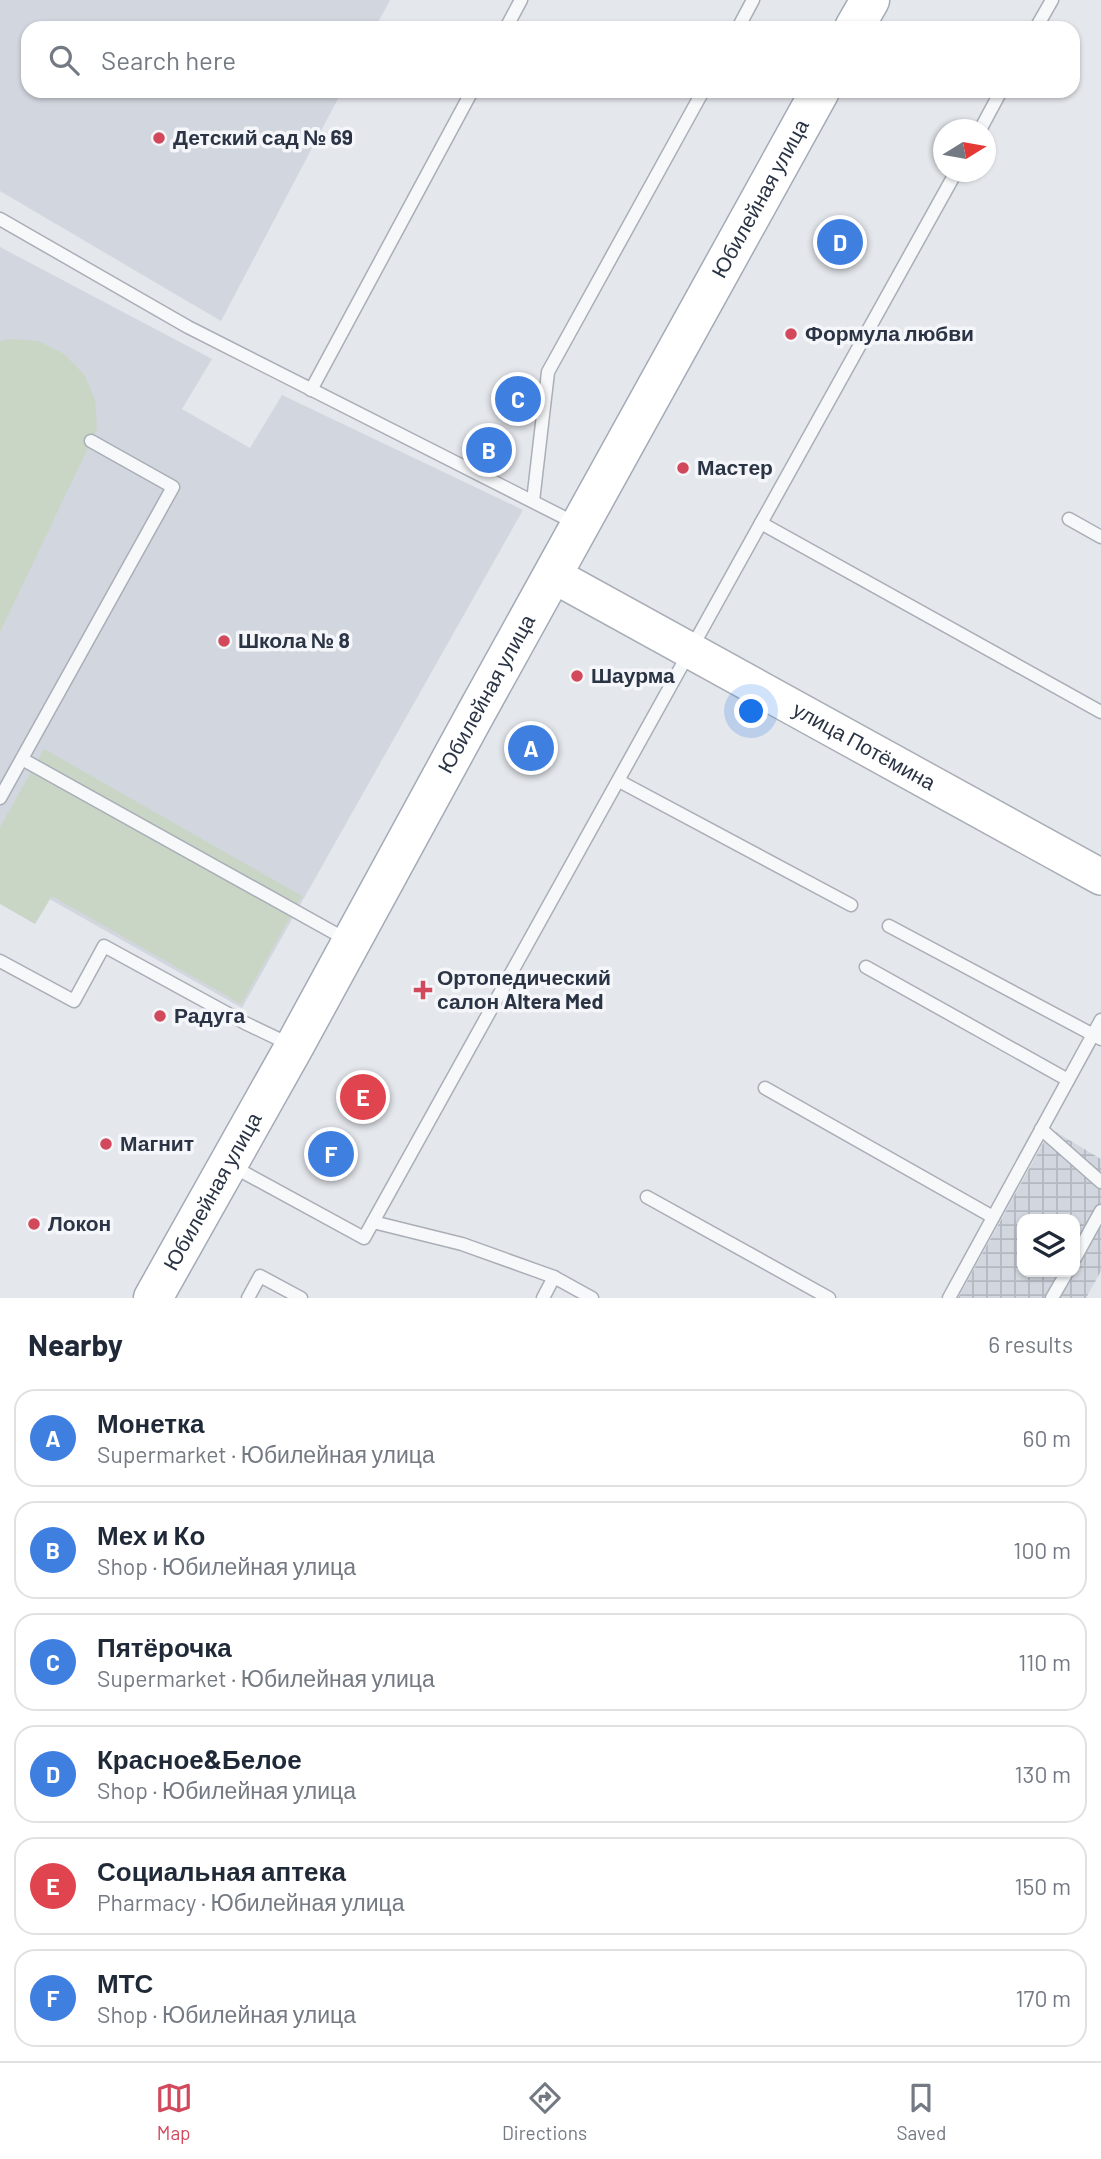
<!DOCTYPE html>
<html lang="en">
<head>
<meta charset="utf-8">
<style>
  :root { --surface:#fff; --page:#f2f2f3; --text:#1f2937; --muted:#747a83; --line:#e0e1e3; --accent:#d1495b }
  body { margin:0; font-family:Barlow,sans-serif; background:var(--page); color:var(--text) }
  .controls { position:absolute; right:21px; bottom:21px; display:grid; overflow:hidden; border-radius:14px; box-shadow:0 2px 5px #0004 }
  .controls button { width:63px; height:63px; display:grid; place-items:center; padding:0; border:0; border-bottom:2px solid var(--line); background:var(--surface); color:var(--text); font:35px sans-serif }
  .compass { position:absolute; left:933px; top:119px; width:63px; height:63px; border-radius:50%; background:var(--surface); box-shadow:0 2px 5px #0004; rotate:79deg }
  .you { position:absolute; left:752px; top:712px; width:24px; height:24px; margin:-18px; border:5px solid #fff; border-radius:50%; background:#1a73e8; box-shadow:0 0 0 10px #1a73e833 }
  .badge { display:grid; place-items:center; width:46px; height:46px; border-radius:50%; background:var(--accent); color:#fff; font-size:23px; font-weight:700 }
  .pin { position:absolute; translate:-50% -50%; border:4px solid #fff; box-shadow:0 2px 7px #0006 }
  .list { margin:0; padding:0; list-style:none }
  h2 { display:flex; justify-content:space-between; align-items:center; height:91px; margin:0; padding:0 28px; font-size:30px }
  h2 small { font-size:23px; font-weight:400; color:var(--muted) }
  .list li { display:grid; grid-template-columns:46px 1fr auto; gap:21px; align-items:center; box-sizing:border-box; height:98px; margin:0 14px 14px; padding:0 14px; border:2px solid var(--line); border-radius:21px }
  .list b { display:block; font-size:26px; white-space:nowrap }
  .list p { margin:0; font-size:23px; white-space:nowrap; color:var(--muted) }
  .list em { font-size:23px; font-style:normal; color:var(--muted) }
  .icon { flex:none; width:38px; height:38px; fill:none; stroke:currentColor; stroke-width:2; stroke-linecap:round; stroke-linejoin:round }
  .map { position:relative; flex:none; width:1101px; height:1298px; overflow:hidden }
  .search { position:absolute; background:var(--surface); box-shadow:0 2px 5px #0004; left:21px; right:21px; top:21px; height:77px; display:flex; align-items:center; gap:18px; box-sizing:border-box; padding:0 24px; border-radius:21px; color:var(--muted); font-size:26px }
  .sheet { height:763px; background:var(--surface) }
  nav { display:flex; justify-content:space-around; align-items:center; box-sizing:border-box; height:98px; border-top:2px solid var(--line); background:var(--surface); font-size:19px; color:var(--muted) }
  nav a { display:grid; justify-items:center; gap:4px }
  nav .on { color:var(--accent) }
  .map>svg:first-child { display:block }
  .built { fill:#d2d6de }
  .industrial { fill:url(#industrial-grid); fill-rule:evenodd }
  .park { fill:#c9d6c5 }
  .lines { fill:none; stroke-linecap:round; stroke-linejoin:round }
  .lane-casing { stroke:#a9aeb7; stroke-width:15 }
  .secondary-casing { stroke:#a9aeb7; stroke-width:38 }
  .primary-casing { stroke:#a3abb8; stroke-width:41 }
  .lane { stroke:#f7f8fa; stroke-width:12 }
  .secondary { stroke:#fff; stroke-width:35 }
  .primary { stroke:#fff; stroke-width:38 }
  .poi-dot { fill:#d1495b; stroke:#f4f6f9; stroke-width:2.5 }
  .labels { text-anchor:middle; stroke-width:7; stroke-linejoin:round; paint-order:stroke }
  .poi-label { font-size:21px; font-weight:bold; fill:#2b3445; stroke:#f4f6f9; text-anchor:start }
  .street-label { font-size:21px; fill:#2b3445; stroke:#f4f6f9 }
</style>
</head>
<body>
<div class="map">
<svg width="1101" height="1298" viewBox="0 0 1101 1298">
  <defs>
    <pattern id="industrial-grid" width="8" height="8" patternUnits="userSpaceOnUse" patternTransform="scale(1.75)"><rect width="8" height="8" fill="#d2d6de"/><path d="M0 4h8M4 0v8" fill="none" stroke="#b4b8c0"/></pattern>
  </defs>
  <rect width="100%" height="100%" fill="#e4e7ec"/>
  <!-- built -->
  <g class="built">
    <path d="M0,0H390L375,28H28V91H342L221,321L0,191Z"/>
    <path d="M0,247L212,359L182,409L250,448L282,395L523,510L242,1008L0,871Z"/>
  </g>
  <!-- industrial -->
  <path class="industrial" d="M1051,1129L1101,1159V1271L1086,1298H958ZM1022,1219H1075V1272H1022Z"/>
  <!-- park -->
  <g class="park">
    <path d="M10,339L38,341L64,354L84,374L95,400L97,429L0,632V341Z"/>
    <path d="M44,749L302,896L241,1004L52,896L35,924L0,904V827Z"/>
  </g>
  <g class="lines">
    <!-- lane casing -->
    <g class="lane-casing">
      <g id="lane">
        <path d="M506,28L521,0"/>
        <path d="M738,28L753,0"/>
        <path d="M1036,28L1052,0"/>
        <path d="M980,130L1001,91"/>
        <path d="M0,219L188,327L575,523"/>
        <path d="M311,390L472,91"/>
        <path d="M533,501L548,372L703,91"/>
        <path d="M1069,519L1101,537"/>
        <path d="M761,523L956,172"/>
        <path d="M22,759L347,940"/>
        <path d="M619,781L851,905"/>
        <path d="M0,798L173,487L91,441"/>
        <path d="M889,926L1101,1039"/>
        <path d="M0,961L74,1001L104,946L245,1023L291,1045"/>
        <path d="M866,967L1068,1080"/>
        <path d="M765,1088L993,1217"/>
        <path d="M1041,1129L1101,1182"/>
        <path d="M232,1166L364,1238L761,523L1101,712"/>
        <path d="M647,1197L829,1298"/>
        <path d="M373,1222L462,1244L554,1277L592,1298"/>
        <path d="M1075,1258L1101,1211"/>
        <path d="M248,1298L260,1276L301,1298"/>
        <path d="M543,1298L554,1277"/>
        <path d="M949,1298L1101,1020"/>
        <path d="M1052,1298L1067,1272"/>
      </g>
    </g>
    <!-- secondary casing -->
    <g class="secondary-casing">
      <g id="secondary">
        <path id="s1" d="M553,575L1101,877"/>
      </g>
    </g>
    <!-- primary casing -->
    <g class="primary-casing">
      <g id="primary">
        <path d="M854,28L870,0"/>
        <path id="s2" d="M153,1298L294,1047L476,713L820,91"/>
      </g>
    </g>
    <!-- lane -->
    <use href="#lane" class="lane"/>
    <!-- secondary -->
    <use href="#secondary" class="secondary"/>
    <!-- primary -->
    <use href="#primary" class="primary"/>
  </g>
  <!-- markers -->
  <g class="poi-dot">
    <circle cx="159" cy="138" r="7"/>
    <circle cx="791" cy="334" r="7"/>
    <circle cx="683" cy="468" r="7"/>
    <circle cx="224" cy="641" r="7"/>
    <circle cx="577" cy="676" r="7"/>
    <path d="M419.5 979.5h7v7h7v7h-7v7h-7v-7h-7v-7h7z"/>
    <circle cx="160" cy="1016" r="7"/>
    <circle cx="106" cy="1144" r="7"/>
    <circle cx="34" cy="1224" r="7"/>
  </g>
  <g class="labels">
    <!-- poi labels -->
    <g class="poi-label">
      <text x="173" y="145">Детский сад № 69</text>
      <text x="805" y="341">Формула любви</text>
      <text x="697" y="475">Мастер</text>
      <text x="238" y="648">Школа № 8</text>
      <text x="591" y="683">Шаурма</text>
      <text x="437" y="985">Ортопедический<tspan x="437" dy="24">салон Altera Med</tspan></text>
      <text x="174" y="1023">Радуга</text>
      <text x="120" y="1151">Магнит</text>
      <text x="48" y="1231">Локон</text>
    </g>
    <!-- street labels -->
    <g class="street-label">
      <text dy="7" stroke="none"><textPath href="#s2" startOffset="1256">Юбилейная улица</textPath></text>
      <text dy="7" stroke="none"><textPath href="#s2" startOffset="690">Юбилейная улица</textPath></text>
      <text dy="7" stroke="none"><textPath href="#s1" startOffset="355">улица Потёмина</textPath></text>
      <text dy="7" stroke="none"><textPath href="#s2" startOffset="122">Юбилейная улица</textPath></text>
    </g>
  </g>
</svg>
<div class="controls">
<button><svg class="icon" aria-label="layers" viewBox="0 0 24 24"><path d="M12 4l9 5-9 5-9-5zM3 14l9 5 9-5"/></svg></button>
</div>
<svg class="compass" viewBox="-18 -18 36 36"><path d="M0-13l5 13h-10z" fill="#e53935"/><path d="M0 13l5-13h-10z" fill="#747a83"/></svg>
<div class="you"></div>
<div class="pin badge" style="left:531px;top:748px;background:#3f7fe0">A</div>
<div class="pin badge" style="left:489px;top:450px;background:#3f7fe0">B</div>
<div class="pin badge" style="left:518px;top:399px;background:#3f7fe0">C</div>
<div class="pin badge" style="left:840px;top:242px;background:#3f7fe0">D</div>
<div class="pin badge" style="left:363px;top:1097px;background:#e0444e">E</div>
<div class="pin badge" style="left:331px;top:1154px;background:#3f7fe0">F</div>
<div class="search"><svg class="icon" aria-label="search" viewBox="0 0 24 24"><circle cx="10" cy="10" r="6"/><path d="M15 15l6 6"/></svg>Search here</div>
</div>
<section class="sheet">
<h2>Nearby<small>6 results</small></h2>
<ul class="list">
<li><span class="badge" style="background:#3f7fe0">A</span><div><b>Монетка</b><p>Supermarket · Юбилейная улица</p></div><em>60 m</em></li>
<li><span class="badge" style="background:#3f7fe0">B</span><div><b>Мех и Ко</b><p>Shop · Юбилейная улица</p></div><em>100 m</em></li>
<li><span class="badge" style="background:#3f7fe0">C</span><div><b>Пятёрочка</b><p>Supermarket · Юбилейная улица</p></div><em>110 m</em></li>
<li><span class="badge" style="background:#3f7fe0">D</span><div><b>Красное&amp;Белое</b><p>Shop · Юбилейная улица</p></div><em>130 m</em></li>
<li><span class="badge" style="background:#e0444e">E</span><div><b>Социальная аптека</b><p>Pharmacy · Юбилейная улица</p></div><em>150 m</em></li>
<li><span class="badge" style="background:#3f7fe0">F</span><div><b>МТС</b><p>Shop · Юбилейная улица</p></div><em>170 m</em></li>
</ul>
</section>
<nav>
<a class="on"><svg class="icon" aria-label="map" viewBox="0 0 24 24"><path d="M3 6l6-2 6 2 6-2v14l-6 2-6-2-6 2zM9 4v14M15 6v14"/></svg>Map</a>
<a><svg class="icon" aria-label="directions" viewBox="0 0 24 24"><path d="M12 3l9 9-9 9-9-9zM9 14v-3h6M13 9l2 2-2 2"/></svg>Directions</a>
<a><svg class="icon" aria-label="saved" viewBox="0 0 24 24"><path d="M7 4h10v16l-5-4-5 4z"/></svg>Saved</a>
</nav>
</body>
</html>
